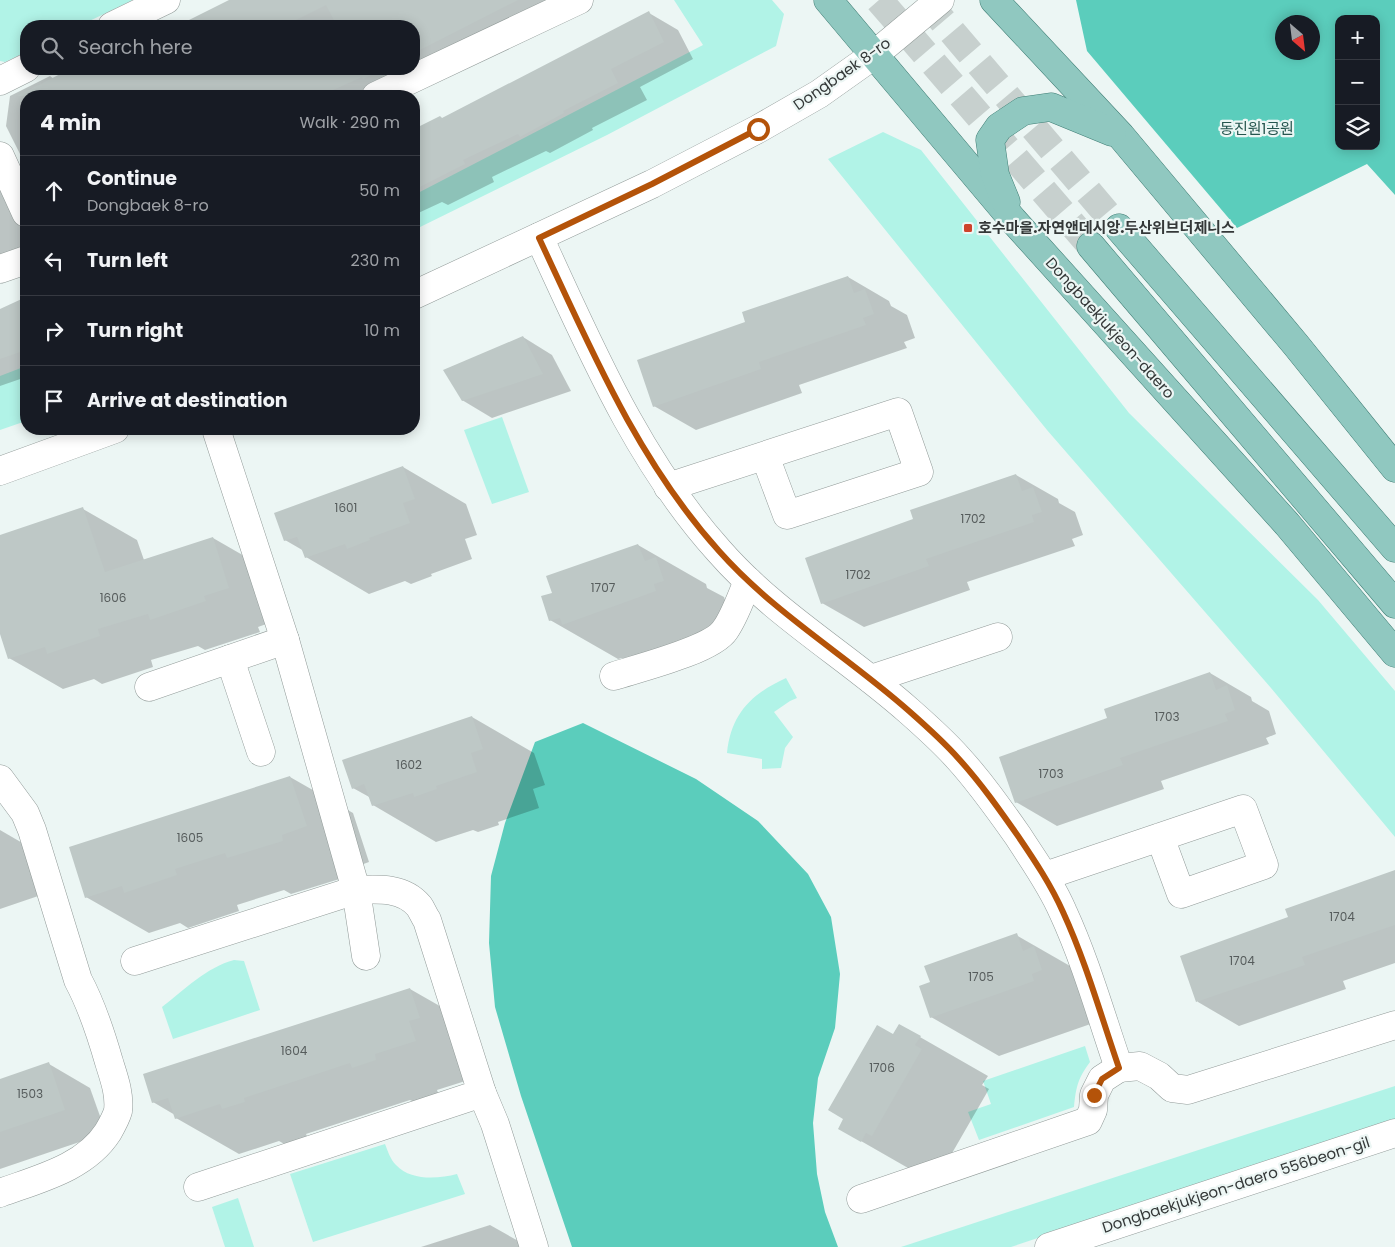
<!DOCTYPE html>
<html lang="en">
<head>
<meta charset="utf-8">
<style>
  :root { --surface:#171b24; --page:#242831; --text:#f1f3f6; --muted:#9ea1a6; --line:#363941 }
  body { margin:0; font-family:Poppins,"Noto Sans KR",sans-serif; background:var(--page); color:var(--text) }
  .controls { position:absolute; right:15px; top:15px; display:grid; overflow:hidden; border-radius:10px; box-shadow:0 2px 12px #0003 }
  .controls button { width:45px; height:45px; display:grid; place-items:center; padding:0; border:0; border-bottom:1px solid var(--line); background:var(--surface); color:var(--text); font:25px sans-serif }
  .compass { position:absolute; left:1275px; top:15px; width:45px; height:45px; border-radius:50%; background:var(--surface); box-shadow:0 2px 12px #0003; rotate:152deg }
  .stop { position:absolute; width:15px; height:15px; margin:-11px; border:4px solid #b45309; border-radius:50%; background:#fff }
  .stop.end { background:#b45309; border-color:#fff; box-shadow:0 1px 5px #0008 }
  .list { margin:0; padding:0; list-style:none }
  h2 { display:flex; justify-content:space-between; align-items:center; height:65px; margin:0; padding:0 20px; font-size:21px }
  h2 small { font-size:16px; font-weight:400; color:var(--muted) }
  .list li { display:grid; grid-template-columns:32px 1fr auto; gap:15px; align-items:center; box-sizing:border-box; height:70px; padding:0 20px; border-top:1px solid var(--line) }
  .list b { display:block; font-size:19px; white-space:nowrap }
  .list p { margin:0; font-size:16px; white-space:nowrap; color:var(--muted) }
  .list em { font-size:16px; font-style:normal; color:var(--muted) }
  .icon { flex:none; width:28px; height:28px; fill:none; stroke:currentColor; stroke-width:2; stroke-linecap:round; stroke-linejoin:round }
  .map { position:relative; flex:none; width:1395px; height:1247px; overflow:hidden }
  .search { position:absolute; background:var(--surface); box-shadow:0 2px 12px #0003; left:20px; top:20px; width:400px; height:55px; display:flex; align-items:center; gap:12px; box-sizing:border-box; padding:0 18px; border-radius:20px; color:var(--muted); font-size:19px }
  .panel { position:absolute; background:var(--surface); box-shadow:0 2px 12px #0003; left:20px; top:90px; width:400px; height:345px; border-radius:20px }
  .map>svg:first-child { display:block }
  .green { fill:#b1f3e7 }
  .forest { fill:#5bcdbc; fill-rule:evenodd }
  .shadow { fill:#0003 }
  .building { fill:#bec8c6 }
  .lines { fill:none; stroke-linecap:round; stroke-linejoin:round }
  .major-tunnel { stroke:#c7d0ce; stroke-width:28; stroke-dasharray:28 14; stroke-linecap:butt }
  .minor-casing { stroke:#929b99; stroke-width:29 }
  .major-casing { stroke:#407e75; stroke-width:29 }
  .minor { stroke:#fff; stroke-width:28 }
  .major { stroke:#90c8c0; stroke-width:28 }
  .route { stroke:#b45309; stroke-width:6 }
  .poi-dot { fill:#ce432b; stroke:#ecf6f4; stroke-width:2 }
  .labels { text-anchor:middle; stroke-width:4.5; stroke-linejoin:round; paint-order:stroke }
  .number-label { font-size:12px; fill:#565c5c }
  .street-label { font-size:15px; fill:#343838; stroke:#ecf6f4 }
  .park-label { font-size:15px; fill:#25564f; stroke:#ecf6f4 }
  .poi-label { font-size:15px; font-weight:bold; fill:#343838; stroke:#ecf6f4; text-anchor:start }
</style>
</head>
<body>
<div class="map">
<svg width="1395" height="1247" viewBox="0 0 1395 1247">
  <rect width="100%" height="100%" fill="#ecf6f4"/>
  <!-- green -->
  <g class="green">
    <path d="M0,0H133L79,26H26V52L5,62L0,61Z"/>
    <path d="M674,0H772L784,14L776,46L607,135L414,230V195L703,45Z"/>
    <path d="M883,132L921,150L1129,413L1318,600L1395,691V837L1271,688L1047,430L828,159Z"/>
    <path d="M26,366V421L0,430V376Z"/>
    <path d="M502,417L529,492L492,504L464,430Z"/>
    <path d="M786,678L797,698L790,701L774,712L793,737L785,748L781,768L762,769V759L727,753C731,714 751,694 786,678Z"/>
    <path d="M234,960L244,961L260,1010L173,1039L162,1007C184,990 207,967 234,960Z"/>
    <path d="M1085,1046L1090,1062C1078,1078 1076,1087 1074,1107L979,1140L968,1112L991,1104L983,1081Z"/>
    <path d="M1395,1086V1119L1011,1247H901Z"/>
    <path d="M385,1144C388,1151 390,1159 396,1165C411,1181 438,1179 457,1174L465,1194L313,1242L290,1174Z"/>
    <path d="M238,1198L254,1247H225L212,1207Z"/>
  </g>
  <!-- forest -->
  <g class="forest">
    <path d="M1076,0H1395V195L1367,164L1237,228L1087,51ZM1339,19H1376V146H1339ZM1282,22H1312V52H1282Z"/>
    <path d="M583,723L696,779L758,821L808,874L831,917L840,974L835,1028L818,1078L813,1123L817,1174L825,1212L838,1247H572L521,1096L495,1007L489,943L491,876L505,823L535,742Z"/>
  </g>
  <!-- shadow -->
  <g class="shadow">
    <path d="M231,0H585L387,96H26V166L6,126L10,96L50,76L54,79L73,69H414V26H180Z"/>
    <path d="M649,13L678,30L693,59L640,87L647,100L592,128L593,130L550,153L546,151L492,177L494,182L448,205L442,202L414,215V130L440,117L443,119Z"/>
    <path d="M168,23L174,26H161Z"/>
    <path d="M0,190L7,194L26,231V256L0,272Z"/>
    <path d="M848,277L889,301L891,306L907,315L915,338L904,342L907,348L799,385L802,393L696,430L654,406L746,322Z"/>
    <path d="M26,298V377L0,386V310Z"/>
    <path d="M523,337L552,355L571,391L492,418L462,400Z"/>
    <path d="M403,467L466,504L477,535L465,539L472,559L431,574L432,576L411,584L405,581L369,594L306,557L304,551L285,540Z"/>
    <path d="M1016,475L1058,499L1059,503L1075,512L1083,535L1072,539L1075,546L967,582L970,590L864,627L822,603L915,520Z"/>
    <path d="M83,509L137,540L144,560L213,538L267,569L283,618L258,627L260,632L205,650L198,646L151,660L153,667L102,684L94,679L63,689L9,658L0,630V537Z"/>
    <path d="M638,545L706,584L707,588L724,597L731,619L631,663L622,658L618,659L550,620L553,593Z"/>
    <path d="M1210,673L1251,697L1252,701L1269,711L1276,734L1266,738L1269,744L1161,781L1164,789L1057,826L1016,802L1108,719Z"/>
    <path d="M472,717L534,753L545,785L533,789L539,808L498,822L499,825L478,832L473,830L436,842L373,805L371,798L353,788Z"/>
    <path d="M290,777L353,813L369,862L344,871L346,877L291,894L284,890L237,905L239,911L188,928L180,923L149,933L86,897Z"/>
    <path d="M0,830L31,848L47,893L0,909Z"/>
    <path d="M1395,875V963L1343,981L1346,989L1239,1026L1198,1002L1182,957L1290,918Z"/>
    <path d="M1016,935L1084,974L1102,1020L999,1056L931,1017V983Z"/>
    <path d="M410,989L473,1025L478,1077L437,1090L439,1096L416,1103L410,1100L306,1134L308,1138L286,1145L279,1141L239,1154L176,1118L175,1115L153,1102Z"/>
    <path d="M899,1025L988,1076L982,1085L989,1089L940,1174L929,1180L840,1129Z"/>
    <path d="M49,1064L90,1088L106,1133L0,1169V1080Z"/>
    <path d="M490,1225L529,1247H421Z"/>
  </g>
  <!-- building -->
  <g class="building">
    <path d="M229,0H518L414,53V26H337L326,5L284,26H177Z"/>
    <path d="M649,11L664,42L611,69L618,83L563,111L564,113L520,137L518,134L463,160L465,164L414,190V129L440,116L442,118Z"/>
    <path d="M70,69H383L363,79L362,77L320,96H17Z"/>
    <path d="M848,276L854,293L865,289L874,314L863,318L866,325L759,362L761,369L653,407L637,360L745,322L742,312Z"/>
    <path d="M26,297V350L0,359V309Z"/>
    <path d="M523,336L543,374L462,401L443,370Z"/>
    <path d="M403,466L415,499L403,503L410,523L369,538L370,540L347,549L345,544L305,558L297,537L284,541L274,513Z"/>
    <path d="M1016,474L1022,491L1033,487L1042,512L1032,515L1034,522L926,559L929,566L821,604L805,558L913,519L910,510Z"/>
    <path d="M83,507L105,572L213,537L229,588L204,596L206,601L150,620L148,614L98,629L100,636L47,654L45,647L8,659L0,634V535Z"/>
    <path d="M638,544L645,561L656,557L664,581L654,584L656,591L562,625L560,618L549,621L541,596L552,593L546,576Z"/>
    <path d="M1210,672L1216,690L1227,685L1235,710L1225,714L1228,721L1120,758L1123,765L1015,803L999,757L1107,718L1104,709Z"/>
    <path d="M472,716L483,749L471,753L477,772L436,786L437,789L414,797L413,793L372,806L364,784L352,789L342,760Z"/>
    <path d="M290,776L307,826L282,835L283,841L227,858L225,853L175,869L177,875L124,893L122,886L85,898L69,847Z"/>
    <path d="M1395,870V925L1302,957L1305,965L1196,1002L1180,956L1288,917L1285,909Z"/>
    <path d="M1017,933L1023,951L1034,946L1042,970L1032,974L1034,981L930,1018L919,986L930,982L924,966Z"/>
    <path d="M410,988L420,1018L409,1021L416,1041L375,1054L376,1060L352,1068L350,1063L244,1098L245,1102L222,1109L220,1104L175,1119L168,1098L152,1103L143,1074Z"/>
    <path d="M899,1024L921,1036L915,1045L922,1049L872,1136L866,1133L861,1142L838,1129L843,1119L828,1110L877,1025L893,1034Z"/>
    <path d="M49,1062L65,1110L0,1132V1079Z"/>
  </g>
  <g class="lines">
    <!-- major-tunnel -->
    <g class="major-tunnel">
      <path d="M879,0L1091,246"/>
      <path d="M925,0L1119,228"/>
    </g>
    <!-- minor casing -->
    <g class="minor-casing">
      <g id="minor">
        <path d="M112,26L166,0"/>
        <path d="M0,81L26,68"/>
        <path d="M376,96L579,0"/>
        <path d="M0,156L26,213"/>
        <path d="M539,237C590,347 637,460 719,551C774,614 847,656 909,711C926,726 943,741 958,758C980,782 999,809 1018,836C1034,861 1051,884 1063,912C1086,962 1101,1016 1119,1068L1140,1066L1159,1076L1172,1088L1188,1090L1395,1025"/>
        <path d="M0,269L26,260"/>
        <path d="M414,295L652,184L758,129L819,94L874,55L940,0"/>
        <path d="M216,429L285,640L356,890L366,956"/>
        <path d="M0,471L115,429"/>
        <path d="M668,487L898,412L919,472L787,515L765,456"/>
        <path d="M230,659L261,752"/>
        <path d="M614,676C639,668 712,650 725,630C735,616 741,597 748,581"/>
        <path d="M871,679L998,637"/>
        <path d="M149,687L285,640"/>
        <path d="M0,779L25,813L32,830L78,980C92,1006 101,1034 109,1062C114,1078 120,1094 118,1111C116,1118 112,1125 108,1132C85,1168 38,1179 0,1193"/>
        <path d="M1045,876L1243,809L1264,865L1181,894L1160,837"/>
        <path d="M135,961L356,890C378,889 403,887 419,906C422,910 424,916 427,920L482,1093L198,1187"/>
        <path d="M482,1093L495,1124L534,1247"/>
        <path d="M861,1199L1088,1121L1093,1110L1094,1095L1102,1079L1119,1068"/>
        <path d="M1049,1247L1395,1133"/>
      </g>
    </g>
    <!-- major casing -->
    <g class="major-casing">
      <g id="major">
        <path d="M828,0L1013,220L1287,524L1395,653"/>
        <path d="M994,0L1121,136L1296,345L1395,468"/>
        <path d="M1006,202L995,175L990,140L999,127L1023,111L1051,107L1112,132"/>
        <path d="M1119,228L1395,548"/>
        <path d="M1091,246L1395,604"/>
      </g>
    </g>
    <!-- minor -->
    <use href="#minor" class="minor"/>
    <!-- major -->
    <use href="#major" class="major"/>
  </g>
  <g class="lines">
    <!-- route -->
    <path class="route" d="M758,129L652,184L539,238C590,347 637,460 719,551C775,614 847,656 909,711C926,726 943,741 958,758C980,782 999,809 1018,836C1035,861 1051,885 1063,912C1086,962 1101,1016 1119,1068L1102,1079L1094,1095"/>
  </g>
  <!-- markers -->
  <rect class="poi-dot" x="963" y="223" width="10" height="10" rx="2.5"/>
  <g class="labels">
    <!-- number labels -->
    <g class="number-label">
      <text x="346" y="512">1601</text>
      <text x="973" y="523">1702</text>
      <text x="858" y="579">1702</text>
      <text x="603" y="592">1707</text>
      <text x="113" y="602">1606</text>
      <text x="1167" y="721">1703</text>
      <text x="409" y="769">1602</text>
      <text x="1051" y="778">1703</text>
      <text x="190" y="842">1605</text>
      <text x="1342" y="921">1704</text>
      <text x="1242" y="965">1704</text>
      <text x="981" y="981">1705</text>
      <text x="294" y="1055">1604</text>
      <text x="882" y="1072">1706</text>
      <text x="30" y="1098">1503</text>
    </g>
    <!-- street labels -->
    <g class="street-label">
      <text transform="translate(842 74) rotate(-35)" y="5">Dongbaek 8-ro</text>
      <text transform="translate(1110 328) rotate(48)" y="5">Dongbaekjukjeon-daero</text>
      <text transform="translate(1236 1185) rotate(-18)" y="5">Dongbaekjukjeon-daero 556beon-gil</text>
    </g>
    <!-- park labels -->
    <g class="park-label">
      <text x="1257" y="134">동진원1공원</text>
    </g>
    <!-- poi labels -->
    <g class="poi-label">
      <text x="978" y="233">호수마을.자연앤데시앙.두산위브더제니스</text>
    </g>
  </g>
</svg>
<div class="controls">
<button>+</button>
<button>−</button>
<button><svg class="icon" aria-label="layers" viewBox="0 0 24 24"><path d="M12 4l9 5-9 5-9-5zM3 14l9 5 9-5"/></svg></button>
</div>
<svg class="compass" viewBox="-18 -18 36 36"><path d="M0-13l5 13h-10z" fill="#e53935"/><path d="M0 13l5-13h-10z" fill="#9ea1a6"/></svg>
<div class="stop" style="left:758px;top:129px"></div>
<div class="stop end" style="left:1094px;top:1095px"></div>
<div class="search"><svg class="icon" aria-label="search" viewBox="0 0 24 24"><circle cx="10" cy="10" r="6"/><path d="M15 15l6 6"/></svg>Search here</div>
<section class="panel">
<h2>4 min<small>Walk · 290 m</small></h2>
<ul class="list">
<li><svg class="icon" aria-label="ahead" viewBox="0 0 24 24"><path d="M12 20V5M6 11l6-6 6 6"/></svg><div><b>Continue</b><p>Dongbaek 8-ro</p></div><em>50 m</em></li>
<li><svg class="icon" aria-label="left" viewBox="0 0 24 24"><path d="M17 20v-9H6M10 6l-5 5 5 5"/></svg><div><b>Turn left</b></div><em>230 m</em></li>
<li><svg class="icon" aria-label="right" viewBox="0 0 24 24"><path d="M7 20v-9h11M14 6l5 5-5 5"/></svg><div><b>Turn right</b></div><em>10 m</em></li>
<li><svg class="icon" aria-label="arrive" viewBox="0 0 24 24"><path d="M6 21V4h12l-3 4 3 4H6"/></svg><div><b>Arrive at destination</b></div></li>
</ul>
</section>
</div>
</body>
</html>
